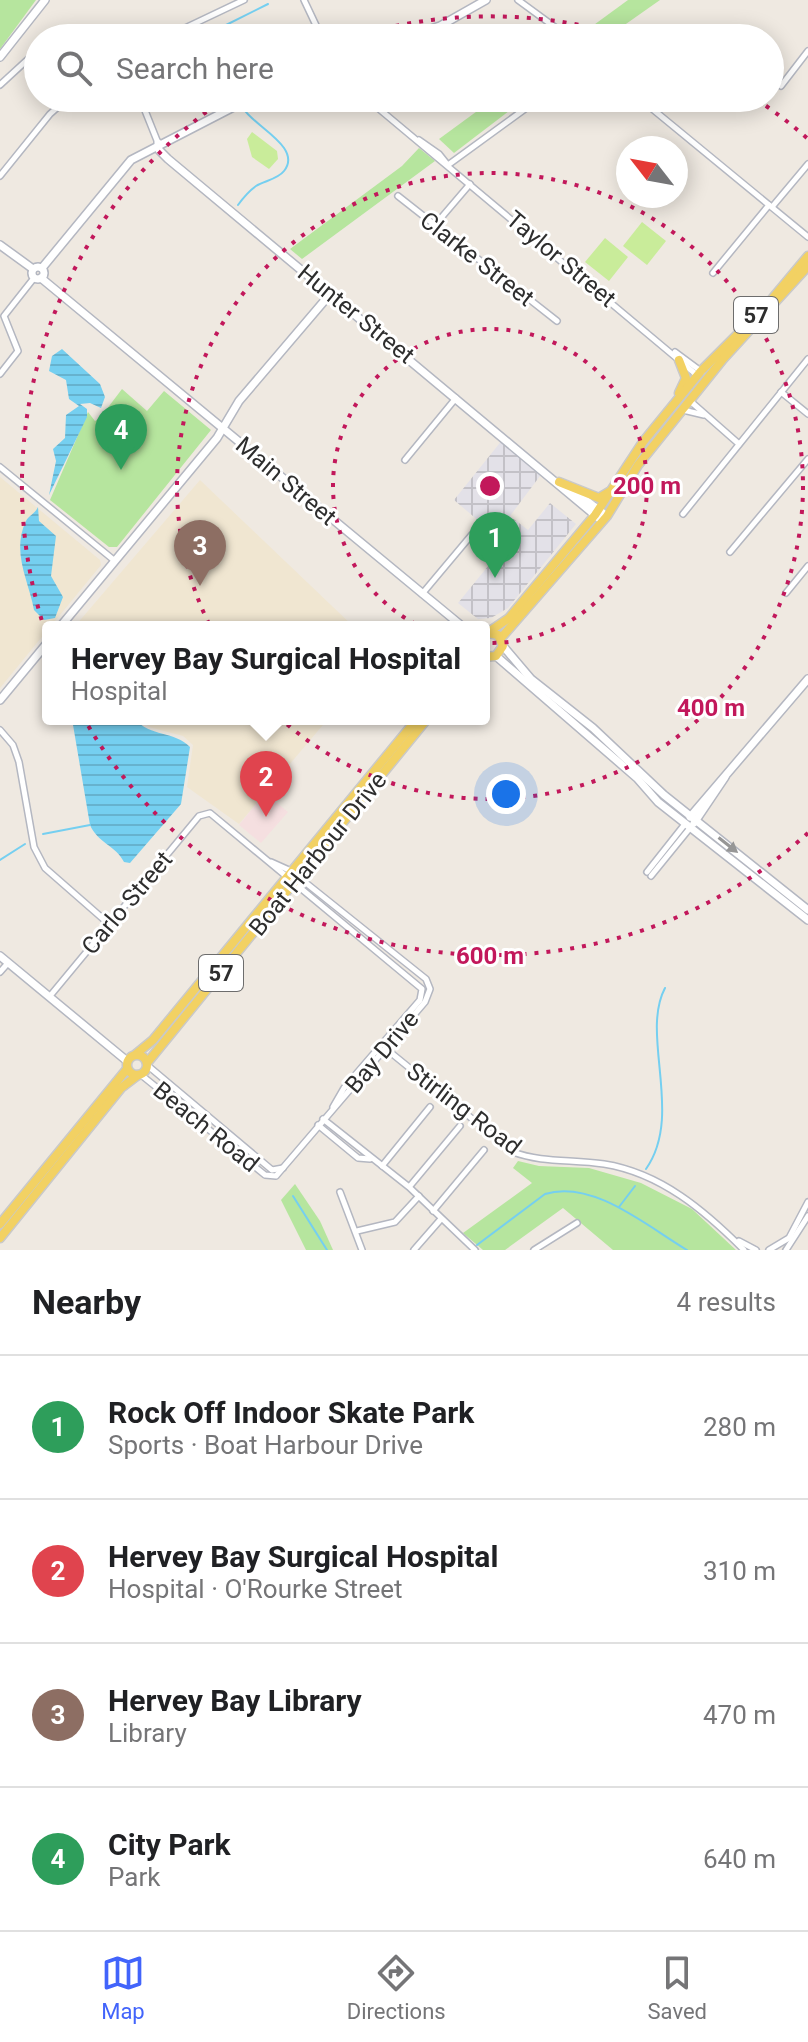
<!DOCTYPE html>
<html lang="en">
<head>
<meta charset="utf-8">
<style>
  :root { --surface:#fff; --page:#f6f6f6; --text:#202124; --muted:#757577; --line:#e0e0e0; --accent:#4264fb }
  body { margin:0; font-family:Roboto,sans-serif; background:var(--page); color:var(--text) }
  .compass { position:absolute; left:616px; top:136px; width:72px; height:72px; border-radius:50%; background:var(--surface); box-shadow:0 4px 20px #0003; rotate:301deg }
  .you { position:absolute; left:506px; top:794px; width:28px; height:28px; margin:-20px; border:6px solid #fff; border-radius:50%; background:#1a73e8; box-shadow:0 0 0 12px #1a73e833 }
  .badge { display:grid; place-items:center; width:52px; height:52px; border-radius:50%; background:var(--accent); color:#fff; font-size:26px; font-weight:700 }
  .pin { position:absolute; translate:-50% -66px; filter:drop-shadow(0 2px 4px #0008) }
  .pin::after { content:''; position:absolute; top:42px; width:28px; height:24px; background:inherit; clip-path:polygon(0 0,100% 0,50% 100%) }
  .popup { position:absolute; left:42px; top:621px; width:448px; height:104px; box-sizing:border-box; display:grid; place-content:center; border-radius:8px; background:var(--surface); filter:drop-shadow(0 2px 6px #0005); font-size:26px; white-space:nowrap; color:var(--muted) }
  .popup b { font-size:30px; color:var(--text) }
  .popup::after { content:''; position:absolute; left:50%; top:100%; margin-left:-16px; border:16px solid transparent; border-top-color:var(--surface) }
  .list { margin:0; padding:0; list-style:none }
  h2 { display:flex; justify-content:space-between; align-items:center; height:104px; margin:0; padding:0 32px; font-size:34px }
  h2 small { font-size:26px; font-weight:400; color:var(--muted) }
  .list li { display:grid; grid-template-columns:52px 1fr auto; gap:24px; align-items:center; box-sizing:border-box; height:144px; padding:0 32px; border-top:2px solid var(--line) }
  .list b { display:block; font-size:30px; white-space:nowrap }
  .list p { margin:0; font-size:26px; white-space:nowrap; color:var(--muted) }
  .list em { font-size:26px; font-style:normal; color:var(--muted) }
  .icon { flex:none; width:44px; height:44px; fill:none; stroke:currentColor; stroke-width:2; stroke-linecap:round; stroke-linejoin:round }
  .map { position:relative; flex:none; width:808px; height:1250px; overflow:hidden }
  .search { position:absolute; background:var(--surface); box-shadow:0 4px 20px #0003; left:24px; right:24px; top:24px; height:88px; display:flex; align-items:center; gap:20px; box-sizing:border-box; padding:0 28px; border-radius:44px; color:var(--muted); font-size:30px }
  .sheet { height:680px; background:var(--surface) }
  nav { display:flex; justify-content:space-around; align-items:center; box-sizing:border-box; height:112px; border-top:2px solid var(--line); background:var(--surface); font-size:22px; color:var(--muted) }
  nav a { display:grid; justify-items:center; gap:4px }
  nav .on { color:var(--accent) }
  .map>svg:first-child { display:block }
  .industrial { fill:url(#industrial-grid) }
  .education { fill:#f0e6d1 }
  .medical { fill:#f5dfe0 }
  .park { fill:#b6e59e }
  .pitch { fill:#c9ec9a }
  .water { fill:url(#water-rules) }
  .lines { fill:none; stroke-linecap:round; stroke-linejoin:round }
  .stream { stroke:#75cff0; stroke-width:2 }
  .street-casing { stroke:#b4b7c1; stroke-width:8 }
  .secondary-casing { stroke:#b4b7c1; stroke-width:10 }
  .primary-casing { stroke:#c9c9c9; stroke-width:11 }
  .street { stroke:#fff; stroke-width:5 }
  .secondary { stroke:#fff; stroke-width:7 }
  .primary { stroke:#f2d163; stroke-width:8 }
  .oneway { fill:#969696 }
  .ring { fill:none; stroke:#c2185b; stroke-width:4; stroke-dasharray:4 8 }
  .labels { text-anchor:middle; stroke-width:6; stroke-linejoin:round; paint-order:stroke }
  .shield { fill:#fff; stroke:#6d6d6d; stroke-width:2 }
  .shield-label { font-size:22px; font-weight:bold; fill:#2e2e2e }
  .street-label { font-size:24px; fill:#2e2e2e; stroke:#fff }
  .centre { fill:#c2185b; stroke:#fff; stroke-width:4 }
  .ring-label { font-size:24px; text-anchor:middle; font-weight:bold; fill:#c2185b; stroke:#fff; stroke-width:6; stroke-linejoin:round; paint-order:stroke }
</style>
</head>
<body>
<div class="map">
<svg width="808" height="1250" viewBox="0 0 808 1250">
  <defs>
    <pattern id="industrial-grid" width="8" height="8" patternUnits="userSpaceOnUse" patternTransform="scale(2)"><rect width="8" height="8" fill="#e3e1e8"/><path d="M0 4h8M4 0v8" fill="none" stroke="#c3c1c7"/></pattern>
    <pattern id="water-rules" width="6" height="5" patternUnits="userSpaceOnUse" patternTransform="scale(2)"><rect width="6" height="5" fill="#75cff0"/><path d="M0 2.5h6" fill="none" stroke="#66b2ce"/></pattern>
  </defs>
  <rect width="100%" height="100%" fill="#efe9e1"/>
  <!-- industrial -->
  <path class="industrial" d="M503,439L543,472L510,516L528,530L550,503L576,524L508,608L491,618L478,619L458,603L506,544L454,500Z"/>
  <!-- education -->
  <g class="education">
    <path d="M0,477L100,560L101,565L0,688Z"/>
    <path d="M200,480L354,627L76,625Z"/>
    <path d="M140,719H328L239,824L187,787L193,745L183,736L149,727Z"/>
  </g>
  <!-- medical -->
  <path class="medical" d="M265,793L288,812L261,843L239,825Z"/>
  <!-- park -->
  <g class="park">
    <path d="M0,0H36L0,49Z"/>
    <path d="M628,0H660L606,38H576Z"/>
    <path d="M495,98H526L454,153L439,139Z"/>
    <path d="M419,148L435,161L302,259L290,249L402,166Z"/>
    <path d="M122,389L147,411L164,391L211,430L117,547H109L50,500L88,412L95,421L100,418Z"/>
    <path d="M518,1161L539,1166L589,1168L641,1183L692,1209L736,1250H613L563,1208L505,1250H483L463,1233L532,1183L513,1168Z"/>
    <path d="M295,1184L320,1221L333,1250H306L281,1200Z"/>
  </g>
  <!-- pitch -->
  <g class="pitch">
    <path d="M252,132L277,151L278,159L269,169L252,157L247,139Z"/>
    <path d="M642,222L666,241L647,265L623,246Z"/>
    <path d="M605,238L628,257L609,281L585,262Z"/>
  </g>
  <!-- water -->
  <g class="water">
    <path d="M62,349L100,384L105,397L101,408L90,403L80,404L87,409V417L49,495L56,461L53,449L65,438L66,415L79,406L69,399L66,380L49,371L52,356Z"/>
    <path d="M38,507L39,521L56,536L51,576L63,597L55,618L44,620L34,610C29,581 11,552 26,521C29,515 35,514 38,507Z"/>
    <path d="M72,719H135C150,737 175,731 190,747L181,804L130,863L124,862C116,846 97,842 90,825Z"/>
  </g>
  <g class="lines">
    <!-- stream -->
    <g class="stream">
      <path d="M213,38L220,28L268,4"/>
      <path d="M238,205C243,198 249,191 256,186C264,181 278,179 284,171C303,147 253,126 243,108"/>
      <path d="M43,834L90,825"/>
      <path d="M0,860L25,844"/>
      <path d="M646,1169C684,1115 640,1035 665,988"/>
      <path d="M293,1196L327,1250"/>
      <path d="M619,1207L635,1186"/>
      <path d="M477,1245L545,1194C593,1179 648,1227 687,1250"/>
    </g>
    <!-- street casing -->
    <g class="street-casing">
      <g id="street">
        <path d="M304,0L322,38"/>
        <path d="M518,0L563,33"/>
        <path d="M164,38L244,0"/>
        <path d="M0,85L38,50"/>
        <path d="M781,86L808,51"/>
        <path d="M140,98L158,143"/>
        <path d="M366,98L698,376"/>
        <path d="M639,98L808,237"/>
        <path d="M419,140L439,154L447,164"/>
        <path d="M448,165L540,98"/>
        <path d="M0,176L50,114L68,98"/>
        <path d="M398,196L557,321"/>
        <path d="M772,207L808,164"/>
        <path d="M435,225L470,184"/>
        <path d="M713,273L769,205"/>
        <path d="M675,352L702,372"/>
        <path d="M0,374L18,351L4,316L34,278"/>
        <path d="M781,392L808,414"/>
        <path d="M689,400L739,444"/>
        <path d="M683,410L704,415"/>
        <path d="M405,460L456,398"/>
        <path d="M0,467L115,561"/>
        <path d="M683,514L808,359"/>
        <path d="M730,552L808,459"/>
        <path d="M786,593L808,566"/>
        <path d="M422,594L479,526"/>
        <path d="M0,730L13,745L19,762L34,847L45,868L109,924"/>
        <path d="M647,872L685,824"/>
        <path d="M651,876L690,828"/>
        <path d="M0,972L8,963"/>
        <path d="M50,996L199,816L210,813L422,989L420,1000L344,1088L333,1107"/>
        <path d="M385,1048L513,1152C542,1163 573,1159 604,1164C661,1173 705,1211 744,1250"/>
        <path d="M147,1065L272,1170L283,1168"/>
        <path d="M140,1074L265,1175L276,1176L425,1002L430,989L426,979L291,871L271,862"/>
        <path d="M323,1119L409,1187L475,1250"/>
        <path d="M318,1125L358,1158L370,1159"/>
        <path d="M382,1166L430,1107"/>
        <path d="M410,1186L460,1126"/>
        <path d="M340,1192L362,1250"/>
        <path d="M433,1211L484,1150"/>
        <path d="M357,1231L395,1222L419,1196"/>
        <path d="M739,1241L756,1250"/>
        <path d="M414,1250L441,1219"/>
        <path d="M534,1250L577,1223"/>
        <path d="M769,1250L789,1238L808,1202"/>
        <path d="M786,1250L808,1216"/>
      </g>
    </g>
    <!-- secondary casing -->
    <g class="secondary-casing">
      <g id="secondary">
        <path d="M403,38L440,26L486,0"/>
        <path d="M0,57L45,0"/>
        <path d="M158,143L159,150L168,159L602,521"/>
        <path d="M0,245L33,269"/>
        <circle cx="38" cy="273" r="6"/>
        <path d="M42,268L131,160L251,98"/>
        <path d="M41,278L463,627"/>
        <path d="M571,489L603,513"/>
        <path d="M60,627L217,438L239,401L331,293"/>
        <path d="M503,646L531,679L593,728L664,795L808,910"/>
        <path d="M496,656L637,778L658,802L808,920"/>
        <path d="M0,700L48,642"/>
        <path d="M690,817L808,679"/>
        <path d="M694,823L725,777"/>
        <path d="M0,956L127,1061"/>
      </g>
    </g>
    <!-- primary casing -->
    <g class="primary-casing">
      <g id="primary">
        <path d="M679,393L686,378L679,360"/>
        <path d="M559,482L599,498L609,492"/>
        <path d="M490,631L509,618L595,515L643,442L701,371L767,305L808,256"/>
        <path d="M484,632L498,635L503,646L496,656L484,657"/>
        <path d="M501,638L607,516L638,465L723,359L808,266"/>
        <path d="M136,1054L153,1040L417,719"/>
        <circle cx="137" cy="1065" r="10"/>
        <path d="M147,1063L427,719"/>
        <path d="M0,1224L127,1069"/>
        <path d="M0,1238L121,1088L138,1075"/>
      </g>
    </g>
    <!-- street -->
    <use href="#street" class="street"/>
    <!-- secondary -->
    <use href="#secondary" class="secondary"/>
    <!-- primary -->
    <use href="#primary" class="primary"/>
  </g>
  <!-- one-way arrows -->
  <defs><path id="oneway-solid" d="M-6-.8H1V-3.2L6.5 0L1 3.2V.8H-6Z" transform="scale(2)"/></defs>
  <use class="oneway" href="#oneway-solid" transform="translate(728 845) rotate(38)"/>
  <!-- distance rings -->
  <g class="ring">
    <circle cx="490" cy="486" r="157"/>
    <circle cx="490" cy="486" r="313"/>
    <path d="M808 833A470 470 0 1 1 224 99M349 38A470 470 0 0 1 631 38M756 99A470 470 0 0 1 808 139"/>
  </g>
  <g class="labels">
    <!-- shield labels -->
    <g class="shield">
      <rect x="734" y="297" width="44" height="36" rx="6"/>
      <rect x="199" y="955" width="44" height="36" rx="6"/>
    </g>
    <g class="shield-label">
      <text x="756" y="323">57</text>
      <text x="221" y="981">57</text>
    </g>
    <!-- street labels -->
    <g class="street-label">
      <text transform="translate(477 259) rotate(38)" y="8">Clarke Street</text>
      <text transform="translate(561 259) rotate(40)" y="8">Taylor Street</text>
      <text transform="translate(356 314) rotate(39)" y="8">Hunter Street</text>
      <text transform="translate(286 481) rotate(40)" y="8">Main Street</text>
      <text transform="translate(318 854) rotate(-51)" y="8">Boat Harbour Drive</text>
      <text transform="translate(127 903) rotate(-50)" y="8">Carlo Street</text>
      <text transform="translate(382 1052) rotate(-50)" y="8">Bay Drive</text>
      <text transform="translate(464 1109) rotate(37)" y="8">Stirling Road</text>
      <text transform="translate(206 1127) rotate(39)" y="8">Beach Road</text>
    </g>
  </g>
  <circle cx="490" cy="486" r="12" class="centre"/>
  <g class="ring-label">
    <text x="647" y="494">200 m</text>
    <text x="711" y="716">400 m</text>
    <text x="490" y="964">600 m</text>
  </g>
</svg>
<svg class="compass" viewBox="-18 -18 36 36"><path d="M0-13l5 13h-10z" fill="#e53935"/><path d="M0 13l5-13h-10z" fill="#757577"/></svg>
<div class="you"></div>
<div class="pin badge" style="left:495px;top:578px;background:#2e9e5b">1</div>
<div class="pin badge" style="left:266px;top:817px;background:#e0444e">2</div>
<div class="popup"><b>Hervey Bay Surgical Hospital</b>Hospital</div>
<div class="pin badge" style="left:200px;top:586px;background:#8d6e63">3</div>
<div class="pin badge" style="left:121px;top:470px;background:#2e9e5b">4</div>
<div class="search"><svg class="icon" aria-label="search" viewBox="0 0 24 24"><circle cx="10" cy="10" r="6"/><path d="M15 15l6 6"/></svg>Search here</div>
</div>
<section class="sheet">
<h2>Nearby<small>4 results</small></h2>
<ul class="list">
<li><span class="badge" style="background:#2e9e5b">1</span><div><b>Rock Off Indoor Skate Park</b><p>Sports · Boat Harbour Drive</p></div><em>280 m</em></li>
<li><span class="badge" style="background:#e0444e">2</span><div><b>Hervey Bay Surgical Hospital</b><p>Hospital · O'Rourke Street</p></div><em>310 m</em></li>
<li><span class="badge" style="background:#8d6e63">3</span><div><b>Hervey Bay Library</b><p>Library</p></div><em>470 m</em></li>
<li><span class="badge" style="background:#2e9e5b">4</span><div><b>City Park</b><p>Park</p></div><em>640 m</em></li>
</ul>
</section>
<nav>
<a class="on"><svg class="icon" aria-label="map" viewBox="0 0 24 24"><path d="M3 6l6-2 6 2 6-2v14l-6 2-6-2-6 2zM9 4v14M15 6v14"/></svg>Map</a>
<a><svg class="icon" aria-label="directions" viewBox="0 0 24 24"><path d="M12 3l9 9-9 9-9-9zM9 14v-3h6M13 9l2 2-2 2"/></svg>Directions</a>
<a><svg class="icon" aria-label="saved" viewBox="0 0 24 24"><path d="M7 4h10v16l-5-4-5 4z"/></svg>Saved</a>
</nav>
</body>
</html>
